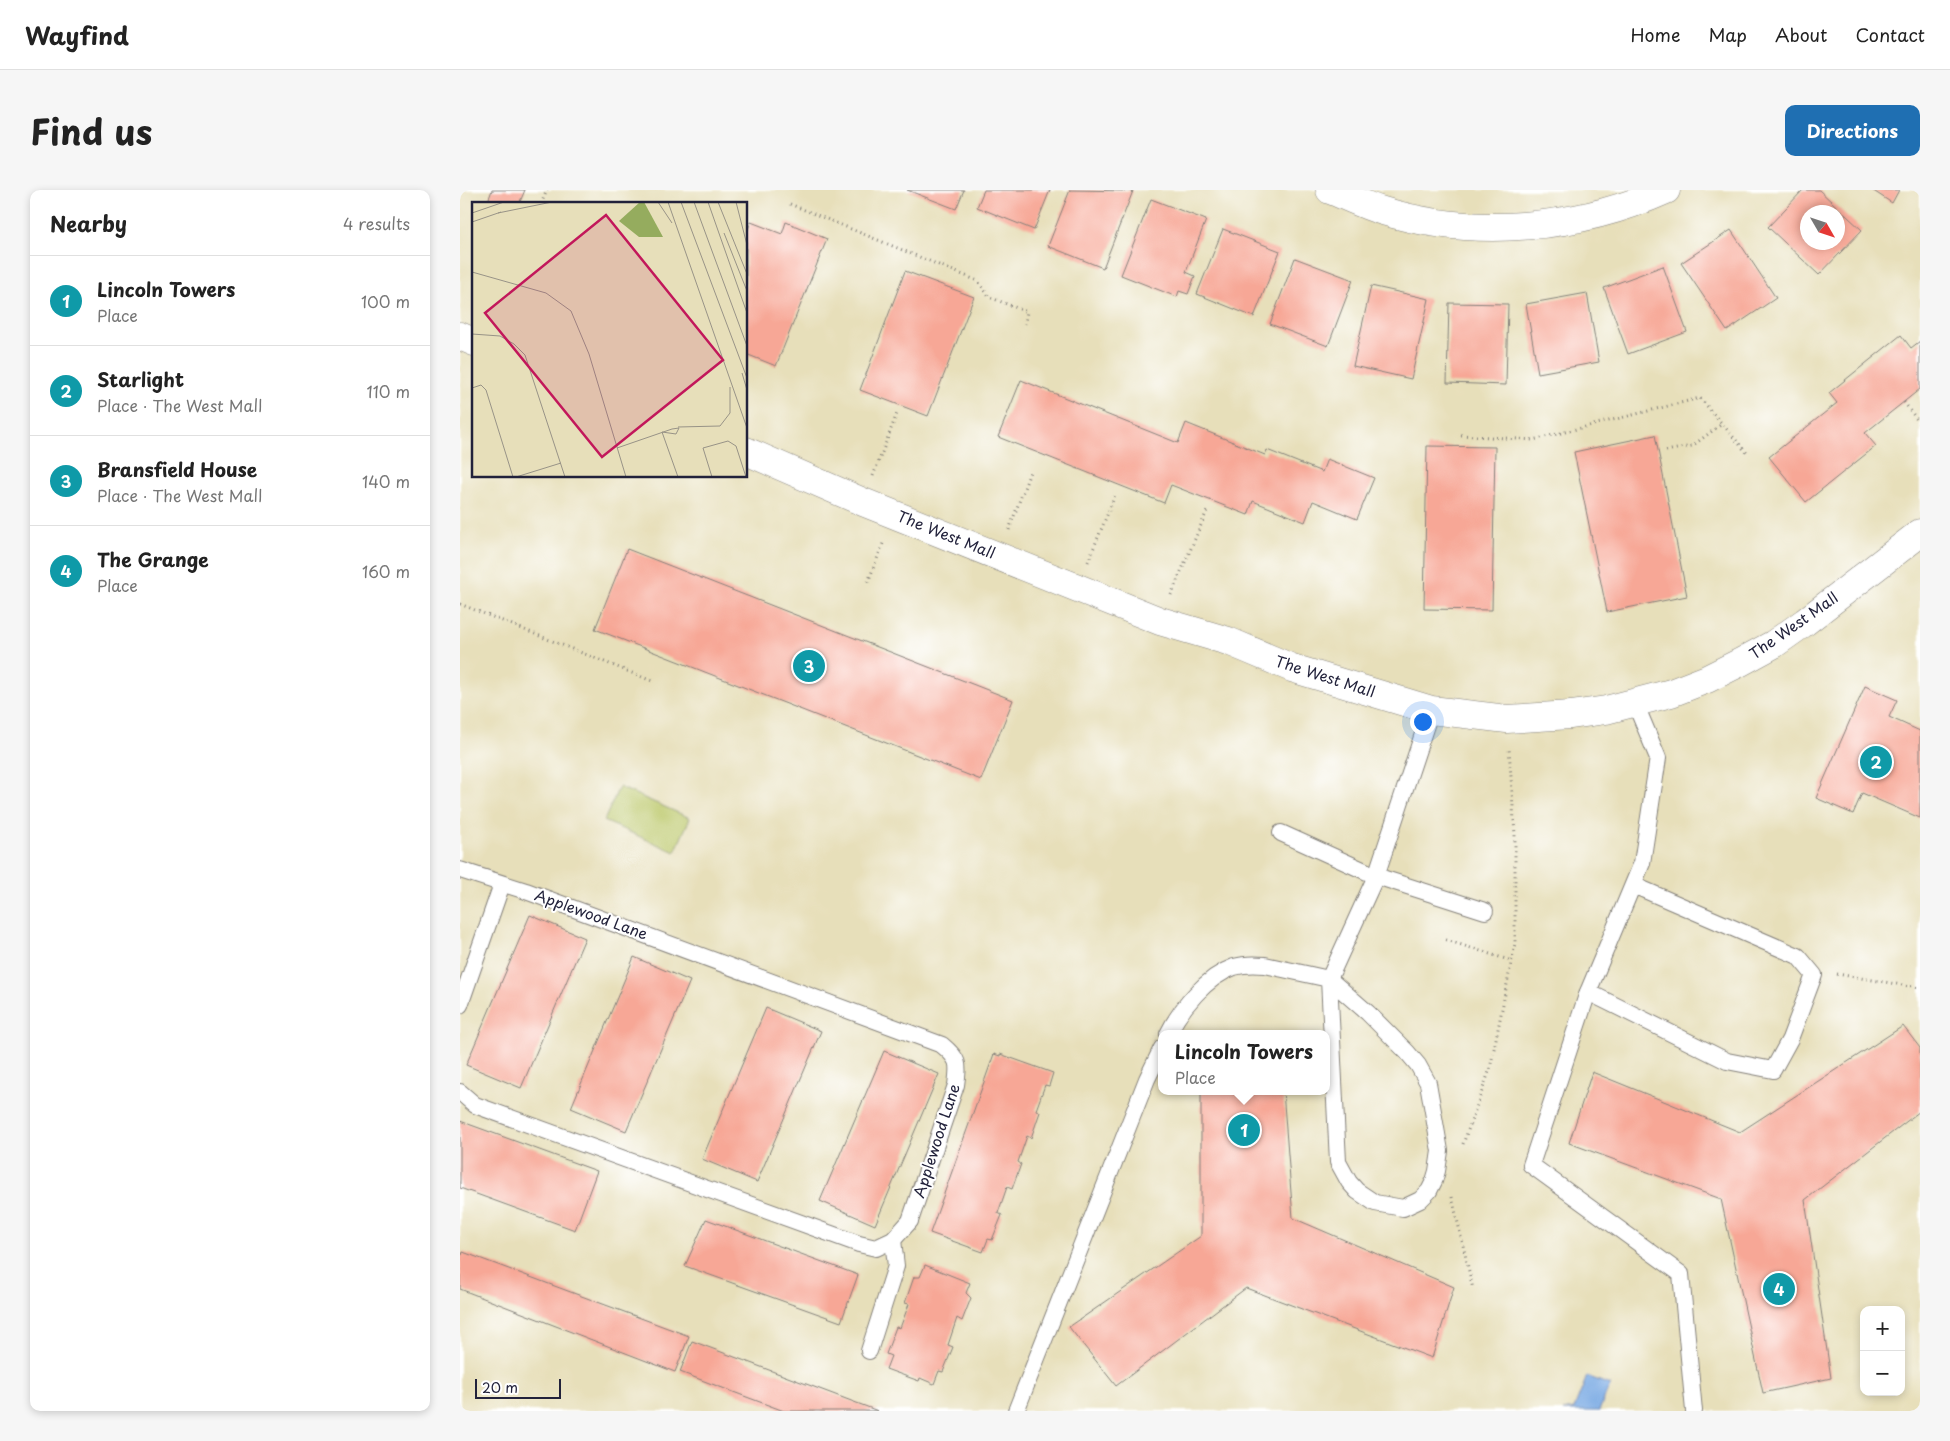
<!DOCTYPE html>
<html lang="en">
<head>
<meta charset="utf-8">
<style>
  :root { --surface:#fff; --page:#f6f6f6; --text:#222; --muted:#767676; --line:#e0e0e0; --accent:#1f6fb2 }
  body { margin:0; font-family:"Playpen Sans",sans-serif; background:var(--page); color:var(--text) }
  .controls { position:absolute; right:15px; bottom:15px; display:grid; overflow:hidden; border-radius:10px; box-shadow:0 2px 8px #0003 }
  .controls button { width:45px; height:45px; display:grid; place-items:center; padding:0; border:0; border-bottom:1px solid var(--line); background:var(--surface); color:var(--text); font:25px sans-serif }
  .compass { position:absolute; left:1340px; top:15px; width:45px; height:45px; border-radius:50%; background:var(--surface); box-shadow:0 2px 8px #0003; rotate:129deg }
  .scale { position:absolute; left:15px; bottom:12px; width:86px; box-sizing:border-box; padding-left:5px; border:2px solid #22223b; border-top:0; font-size:14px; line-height:18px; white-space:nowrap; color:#22223b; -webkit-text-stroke:4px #fff; paint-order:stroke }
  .you { position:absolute; left:962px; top:531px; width:18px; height:18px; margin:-12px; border:4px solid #fff; border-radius:50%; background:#1a73e8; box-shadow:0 0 0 8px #1a73e833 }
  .badge { display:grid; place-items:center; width:32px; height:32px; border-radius:50%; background:var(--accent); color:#fff; font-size:16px; font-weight:700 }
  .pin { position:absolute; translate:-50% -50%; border:2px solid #fff; box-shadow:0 1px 5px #0006 }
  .popup { position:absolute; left:698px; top:840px; width:172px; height:65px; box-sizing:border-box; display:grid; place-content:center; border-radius:10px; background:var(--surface); filter:drop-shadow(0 1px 4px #0005); font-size:16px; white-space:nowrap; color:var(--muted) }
  .popup b { font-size:19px; color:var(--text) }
  .popup::after { content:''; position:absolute; left:50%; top:100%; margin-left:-10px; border:10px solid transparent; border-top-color:var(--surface) }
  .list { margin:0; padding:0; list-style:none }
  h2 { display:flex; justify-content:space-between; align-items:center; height:65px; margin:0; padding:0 20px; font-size:21px }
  h2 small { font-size:16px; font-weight:400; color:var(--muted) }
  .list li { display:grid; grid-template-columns:32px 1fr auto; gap:15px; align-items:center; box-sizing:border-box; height:90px; padding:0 20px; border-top:1px solid var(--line) }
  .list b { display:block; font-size:19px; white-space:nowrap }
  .list p { margin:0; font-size:16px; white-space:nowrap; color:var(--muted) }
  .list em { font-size:16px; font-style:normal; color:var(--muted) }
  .map { position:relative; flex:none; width:1460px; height:1221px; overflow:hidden; border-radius:10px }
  header { display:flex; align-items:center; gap:30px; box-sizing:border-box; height:70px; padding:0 25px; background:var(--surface); border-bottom:1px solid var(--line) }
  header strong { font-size:24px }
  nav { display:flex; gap:28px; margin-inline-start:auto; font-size:18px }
  .intro { display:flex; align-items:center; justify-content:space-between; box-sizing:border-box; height:120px; padding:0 30px }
  h1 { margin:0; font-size:35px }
  .button { padding:12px 22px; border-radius:10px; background:var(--accent); color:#fff; font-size:18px; font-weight:700 }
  main { display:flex; gap:30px; padding:0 30px }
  aside { flex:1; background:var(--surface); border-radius:10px; box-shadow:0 2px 8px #0003 }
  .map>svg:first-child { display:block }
  .green { fill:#bcc86a; stroke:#6f7552 }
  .water { fill:#78a9e3; stroke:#4d668f }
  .building { fill:#f7a796; fill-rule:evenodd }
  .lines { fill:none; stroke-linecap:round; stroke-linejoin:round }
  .lane-casing { stroke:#84807a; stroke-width:18 }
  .street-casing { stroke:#84807a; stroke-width:29 }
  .secondary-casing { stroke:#84807a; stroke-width:29 }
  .path { stroke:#84807a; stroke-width:3; stroke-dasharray:1 4; stroke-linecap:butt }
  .lane { stroke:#fff; stroke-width:16 }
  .street { stroke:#fff; stroke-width:28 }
  .secondary { stroke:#fff; stroke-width:28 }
  .labels { text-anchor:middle; stroke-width:4; stroke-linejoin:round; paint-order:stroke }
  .street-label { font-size:15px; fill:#22223b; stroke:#fff }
  .inset-road { fill:none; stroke:#989387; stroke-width:1 }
  .view { fill:#c2185b; fill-opacity:0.15; stroke:#c2185b; stroke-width:2.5 }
  .inset-edge { fill:none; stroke:#22223b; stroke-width:2.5 }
</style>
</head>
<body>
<header>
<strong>Wayfind</strong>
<nav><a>Home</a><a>Map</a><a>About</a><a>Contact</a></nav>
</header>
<div class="intro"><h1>Find us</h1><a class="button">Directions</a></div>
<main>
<aside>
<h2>Nearby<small>4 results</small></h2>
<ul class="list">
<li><span class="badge" style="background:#0f9aa8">1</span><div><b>Lincoln Towers</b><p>Place</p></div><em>100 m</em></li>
<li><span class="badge" style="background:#0f9aa8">2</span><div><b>Starlight</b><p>Place · The West Mall</p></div><em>110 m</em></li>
<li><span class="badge" style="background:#0f9aa8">3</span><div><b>Bransfield House</b><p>Place · The West Mall</p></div><em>140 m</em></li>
<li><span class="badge" style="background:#0f9aa8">4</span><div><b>The Grange</b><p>Place</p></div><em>160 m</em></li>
</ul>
</aside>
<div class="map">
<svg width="1460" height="1221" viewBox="0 0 1460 1221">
  <rect width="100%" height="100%" fill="#fff"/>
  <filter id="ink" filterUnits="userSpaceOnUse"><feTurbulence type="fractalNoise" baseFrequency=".02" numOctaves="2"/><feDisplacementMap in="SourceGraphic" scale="10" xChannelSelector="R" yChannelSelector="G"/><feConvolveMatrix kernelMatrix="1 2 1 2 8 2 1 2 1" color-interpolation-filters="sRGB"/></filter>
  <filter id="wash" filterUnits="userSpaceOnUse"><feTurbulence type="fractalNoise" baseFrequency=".0096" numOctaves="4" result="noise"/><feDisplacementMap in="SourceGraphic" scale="20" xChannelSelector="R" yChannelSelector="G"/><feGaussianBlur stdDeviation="1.12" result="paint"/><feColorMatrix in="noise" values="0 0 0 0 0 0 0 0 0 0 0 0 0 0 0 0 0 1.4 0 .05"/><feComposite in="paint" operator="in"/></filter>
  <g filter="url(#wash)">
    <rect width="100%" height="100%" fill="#e7dfba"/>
    <!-- green -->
    <path class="green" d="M159,597L230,628L215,662L144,631Z"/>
    <!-- water -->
    <path class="water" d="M1127,1186L1150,1195L1139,1221H1103L1114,1219Z"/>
    <g id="blocks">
      <!-- building -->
      <g class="building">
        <path d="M32,0H65L59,14H27Z"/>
        <path d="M447,0H504L496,19Z"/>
        <path d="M524,0H590L574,40L517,17Z"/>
        <path d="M610,0L673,1L643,78L588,56Z"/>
        <path d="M1343,0H1359L1402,40L1359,85L1308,37ZM1348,22H1378V52H1348Z"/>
        <path d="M1412,0H1439L1432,13Z"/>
        <path d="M691,9L746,30L726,82L735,86L728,104L719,101L717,107L661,85Z"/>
        <path d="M291,32L322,44L326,32L367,49L316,176L286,164V44Z"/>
        <path d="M763,39L820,61L794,127L737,104Z"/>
        <path d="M1271,40L1316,108L1267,141L1221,73Z"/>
        <path d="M835,68L893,90L868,156L810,134Z"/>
        <path d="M1203,76L1227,142L1168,164L1144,98Z"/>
        <path d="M445,81L514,107L468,226L400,200Z"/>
        <path d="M911,96L969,109L951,189L893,176Z"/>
        <path d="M1127,103L1139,172L1078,183L1066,114Z"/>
        <path d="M989,113L1048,114L1046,195L987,193Z"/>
        <path d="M1441,145L1451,158L1460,151V199L1405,243L1416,256L1346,312L1309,267L1377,213L1369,203Z"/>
        <path d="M561,190L718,253L726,233L805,265L807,260L862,282L867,269L914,288L897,329L853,311L845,332L793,311L788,325L711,295L704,313L538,247Z"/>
        <path d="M1195,245L1227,406L1147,422L1114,262Z"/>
        <path d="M967,256L1035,257L1032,420L964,419Z"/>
        <path d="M167,359L553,510L521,590L135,439Z"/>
        <path d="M1405,496L1437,510L1429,527L1460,541V628L1402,603L1393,624L1356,608Z"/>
        <path d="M70,725L125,748L61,898L6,875Z"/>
        <path d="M174,767L230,791L166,941L111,918Z"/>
        <path d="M306,818L361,841L297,992L242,969Z"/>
        <path d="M1443,836L1460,858V921L1345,1010L1371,1188L1303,1203L1261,1009L1109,953L1132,882L1280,942Z"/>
        <path d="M424,861L479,884L415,1035L360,1011Z"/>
        <path d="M534,864L540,866V864L593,883L589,896L585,895L576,920L580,922L571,948L567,946L558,972L561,974L552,999L547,997L538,1023L542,1025L532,1050L528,1049L523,1062L470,1043Z"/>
        <path d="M741,901H823L833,1028L994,1097L972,1168L786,1098L656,1196L609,1137L741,1046Z"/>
        <path d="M0,931L137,981L115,1040L0,998Z"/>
        <path d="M246,1029L398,1085L381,1132L225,1076Z"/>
        <path d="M3,1062L229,1146L215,1182L0,1099V1064L2,1065Z"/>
        <path d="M465,1075L510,1093L506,1103L511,1108L502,1131L497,1128L488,1155L493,1157L483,1182L479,1181L474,1194L460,1188L459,1191L426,1179L431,1166L426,1164L436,1137L440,1138L449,1114L445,1113L454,1087H460Z"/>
        <path d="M232,1151L418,1221H324L220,1182Z"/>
      </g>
    </g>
  </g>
  <g filter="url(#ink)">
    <use href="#blocks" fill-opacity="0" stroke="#84807a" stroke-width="1"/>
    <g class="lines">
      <!-- lane casing -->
      <g class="lane-casing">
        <g id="lane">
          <path d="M821,643L916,686L1025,721"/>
          <path d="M0,680L66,701L482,855C499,869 499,873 496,895L450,1031L433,1050L416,1058L399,1054L15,915L0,902"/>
          <path d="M1173,695L1338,766L1354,785L1330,849L1313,880L1267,871L1128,802L1182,673L1198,568L1175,513"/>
          <path d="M1128,802L1071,975L1221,1084L1234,1221"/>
          <path d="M0,815L42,694"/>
          <path d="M708,844C721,818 746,787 774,777C784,774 795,774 805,775L869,789L908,823L947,862L958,875L968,893L980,961L977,981L974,991L969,1001L960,1010L943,1018L915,1013L897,1001L889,992L878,972L869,789L916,686L971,520"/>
          <path d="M409,1161L436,1076L433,1050"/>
          <path d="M556,1221L687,889L702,858"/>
        </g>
      </g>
      <!-- street casing -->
      <g class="street-casing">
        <path id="street" d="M870,0C888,7 905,16 923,21C1016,49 1119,39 1206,0"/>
      </g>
      <!-- secondary casing -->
      <g class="secondary-casing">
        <g id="secondary">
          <path d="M0,146L14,152"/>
          <path d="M286,261L403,312L700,431L768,451L832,478L971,520L1047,529L1111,525L1146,520L1211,503L1247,489L1281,472L1314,454L1345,432L1460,343"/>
        </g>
      </g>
      <!-- path -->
      <g class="path">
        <path d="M81,14L87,0"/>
        <path d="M330,14L518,91L529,107L567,122L565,134"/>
        <path d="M1444,212L1460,234"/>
        <path d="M1001,245L1073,250L1240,208L1287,263"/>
        <path d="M1206,261L1232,256L1262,234"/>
        <path d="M413,286L438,221"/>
        <path d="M549,340L571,279"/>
        <path d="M628,372L656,303"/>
        <path d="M408,392L424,351"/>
        <path d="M711,405L747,321"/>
        <path d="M0,414L192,491"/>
        <path d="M986,750L1052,771"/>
        <path d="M1377,784L1460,798"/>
        <path d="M1003,954L1030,879L1055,754V645L1049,558"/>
        <path d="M992,1007L1013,1099"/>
      </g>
      <!-- lane -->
      <use href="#lane" class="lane"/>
      <!-- street -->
      <use href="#street" class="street"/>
      <!-- secondary -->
      <use href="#secondary" class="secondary"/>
    </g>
  </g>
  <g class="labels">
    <!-- street labels -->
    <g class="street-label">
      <text transform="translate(486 345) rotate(22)" y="5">The West Mall</text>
      <text transform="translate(1334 436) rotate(-35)" y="5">The West Mall</text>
      <text transform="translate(865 487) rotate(18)" y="5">The West Mall</text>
      <text transform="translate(131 725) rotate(20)" y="5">Applewood Lane</text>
      <text transform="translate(477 951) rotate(-72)" y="5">Applewood Lane</text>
    </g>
  </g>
  <!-- overview -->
  <g transform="translate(12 12)">
    <rect width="275" height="275" fill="#e7dfba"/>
    <path d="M168,0H172L191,35H167L147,19Z" fill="#95ac5e"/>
    <path class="inset-road" d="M186,0L200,21M196,0L275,226M209,0L275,176M222,0L275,144M236,0L275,111M246,0L275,72M264,0L275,43M0,11L32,0M26,11L80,0M0,20L29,10M252,31L275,89M0,70L74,91L99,109L117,152L154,275M0,132L28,134L42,142L53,153L93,275M270,171L275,188M0,186L9,183L14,188L41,275M206,225L248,224L258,211V185M190,230L206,275M145,246L200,227L207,226L204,232L190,230M44,275L89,261M240,275L231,246L256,239L264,244L274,275"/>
    <path class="view" d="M134,13L251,158L130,255L13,111Z"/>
    <rect width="275" height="275" class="inset-edge"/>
  </g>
</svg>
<div class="controls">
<button>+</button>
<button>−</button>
</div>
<svg class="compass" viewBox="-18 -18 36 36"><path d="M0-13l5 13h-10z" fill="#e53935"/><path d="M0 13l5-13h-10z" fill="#767676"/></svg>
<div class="scale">20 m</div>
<div class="you"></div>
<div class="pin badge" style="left:784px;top:940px;background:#0f9aa8">1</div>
<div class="popup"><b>Lincoln Towers</b>Place</div>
<div class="pin badge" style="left:1416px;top:572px;background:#0f9aa8">2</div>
<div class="pin badge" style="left:349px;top:476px;background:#0f9aa8">3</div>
<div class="pin badge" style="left:1319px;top:1099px;background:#0f9aa8">4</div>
</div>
</main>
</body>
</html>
